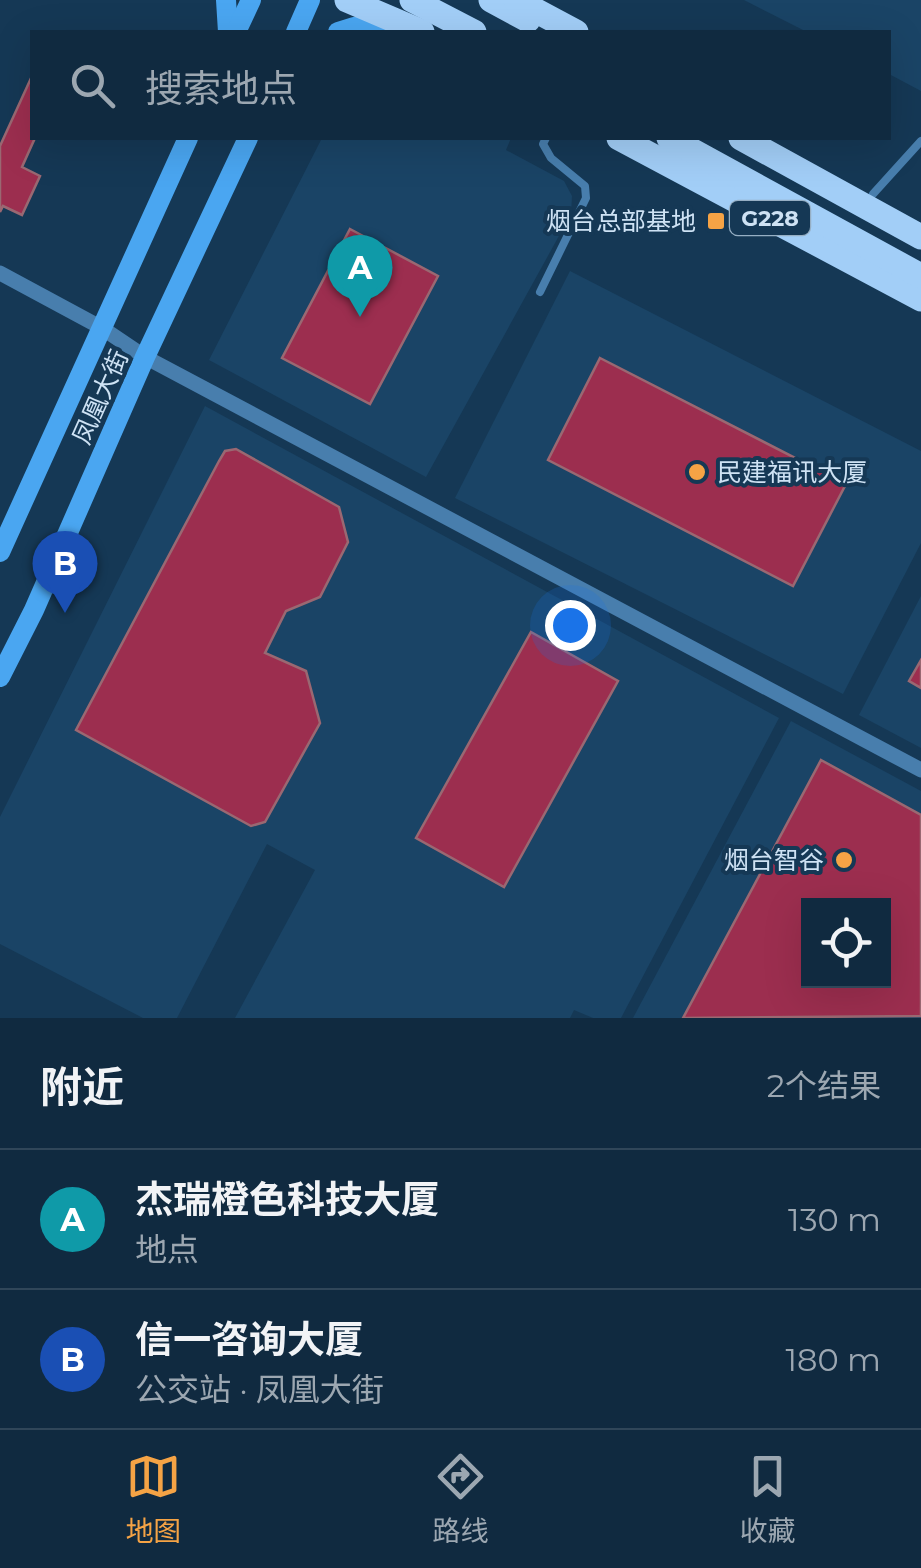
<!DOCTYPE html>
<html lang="zh">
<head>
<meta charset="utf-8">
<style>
  :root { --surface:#102a40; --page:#1e364b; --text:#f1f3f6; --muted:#9ca7b1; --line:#304659; --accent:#f5a345 }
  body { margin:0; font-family:Montserrat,"Noto Sans SC",sans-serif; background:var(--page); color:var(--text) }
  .controls { position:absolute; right:30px; bottom:30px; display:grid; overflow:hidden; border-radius:0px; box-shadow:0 10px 40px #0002 }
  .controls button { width:90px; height:90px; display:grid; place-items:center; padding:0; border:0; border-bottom:2px solid var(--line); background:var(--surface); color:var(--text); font:50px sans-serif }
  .you { position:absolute; left:570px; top:625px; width:35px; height:35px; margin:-25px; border:8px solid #fff; border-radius:50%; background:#1a73e8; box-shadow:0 0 0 15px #1a73e833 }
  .badge { display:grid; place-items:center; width:65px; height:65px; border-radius:50%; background:var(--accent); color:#fff; font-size:32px; font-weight:700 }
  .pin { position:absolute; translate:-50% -82px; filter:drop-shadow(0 2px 5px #0008) }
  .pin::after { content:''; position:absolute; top:52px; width:35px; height:30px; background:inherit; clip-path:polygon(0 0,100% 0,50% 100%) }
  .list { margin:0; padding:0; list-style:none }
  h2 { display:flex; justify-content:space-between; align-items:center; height:130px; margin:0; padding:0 40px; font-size:42px }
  h2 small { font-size:32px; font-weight:400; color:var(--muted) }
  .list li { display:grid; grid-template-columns:65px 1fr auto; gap:30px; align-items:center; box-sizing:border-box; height:140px; padding:0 40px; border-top:2px solid var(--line) }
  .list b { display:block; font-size:38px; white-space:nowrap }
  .list p { margin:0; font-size:32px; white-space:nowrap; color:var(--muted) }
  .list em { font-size:32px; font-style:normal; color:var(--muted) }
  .icon { flex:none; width:55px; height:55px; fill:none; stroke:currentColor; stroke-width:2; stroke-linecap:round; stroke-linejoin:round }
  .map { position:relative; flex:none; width:921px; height:1018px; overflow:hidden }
  .search { position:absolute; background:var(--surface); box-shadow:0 10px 40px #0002; left:30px; right:30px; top:30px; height:110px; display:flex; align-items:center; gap:25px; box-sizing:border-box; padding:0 35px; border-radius:0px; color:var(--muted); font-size:38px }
  .sheet { height:410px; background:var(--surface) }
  nav { display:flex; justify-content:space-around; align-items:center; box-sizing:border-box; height:140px; border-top:2px solid var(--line); background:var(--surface); font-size:28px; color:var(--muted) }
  nav a { display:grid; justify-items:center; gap:5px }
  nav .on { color:var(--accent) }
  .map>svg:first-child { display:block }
  .built { fill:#1a4466; fill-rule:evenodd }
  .building { fill:#9c2e4f; stroke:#9a6872; stroke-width:2.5; fill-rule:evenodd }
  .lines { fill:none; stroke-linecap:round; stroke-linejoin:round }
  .service { stroke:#487ead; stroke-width:8 }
  .minor { stroke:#487ead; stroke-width:15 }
  .secondary { stroke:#4aa6f1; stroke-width:20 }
  .trunk { stroke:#a2cef7; stroke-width:25 }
  .poi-dot { fill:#f5a345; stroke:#153855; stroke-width:4 }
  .labels { text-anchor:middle; stroke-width:8; stroke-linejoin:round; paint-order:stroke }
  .shield { fill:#153855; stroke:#96afc4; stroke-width:2.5 }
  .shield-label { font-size:22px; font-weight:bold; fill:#cee2f4 }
  .poi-label { font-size:25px; fill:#cee2f4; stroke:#153855; text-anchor:end }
  .street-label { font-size:25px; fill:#cee2f4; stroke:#153855 }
</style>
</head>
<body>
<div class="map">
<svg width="921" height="1018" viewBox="0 0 921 1018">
  <rect width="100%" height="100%" fill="#153855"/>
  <!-- built -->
  <g class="built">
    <path d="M744,0H921V91L889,74L888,32H807Z"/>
    <path d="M322,138H511L506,150L564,181L572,196L571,214L426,477L209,360Z"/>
    <path d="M570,271L921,451V543L843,694L455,498Z"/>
    <path d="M205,406L779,718L621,1018H593L574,1010L570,1018H235L315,870L267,844L177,1018H143L0,944V817Z"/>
    <path d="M921,596V748L859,715Z"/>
    <path d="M791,721L921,791V1018H633ZM808,906H884V981H808Z"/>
  </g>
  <!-- building -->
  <g class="building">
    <path d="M32,76V138H35L22,167L40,176L22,215L3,206L0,212V146Z"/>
    <path d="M350,229L438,276L370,404L282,358Z"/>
    <path d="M600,358L846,484L793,586L548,460Z"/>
    <path d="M236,449L339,507L348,542L320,597L286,611L265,653L306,671L320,723L265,822L251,826L76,730L219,461L225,451Z"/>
    <path d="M531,632L618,681L504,887L416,838Z"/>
    <path d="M921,660V688L909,681Z"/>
    <path d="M821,760L921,815V1016L683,1018ZM808,906H884V981H808Z"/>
  </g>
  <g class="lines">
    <!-- service -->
    <g class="service">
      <path d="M873,194L921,141"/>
      <path d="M540,292L586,198L585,186L551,158L543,144L546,138"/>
    </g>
    <!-- minor -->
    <path class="minor" d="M0,273L102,328L145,357L921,770"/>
    <!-- secondary -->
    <g class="secondary">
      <path d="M226,0L228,32"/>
      <path d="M236,32L251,0"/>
      <path d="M296,32L310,0"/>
      <path d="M338,32L354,27L400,23"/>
      <path d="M0,552L188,138"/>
      <path d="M0,677L34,610L145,357L248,138"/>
    </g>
    <!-- trunk -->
    <g class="trunk">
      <path d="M347,0L422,32"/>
      <path d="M412,0L474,32"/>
      <path d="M491,0L528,20"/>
      <path d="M516,0L576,32"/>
      <path d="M619,138L921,299"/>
      <path d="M669,138L921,276"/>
      <path d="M741,138L921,237"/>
    </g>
  </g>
  <!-- markers -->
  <g class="poi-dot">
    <rect x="706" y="211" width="20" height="20" rx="5"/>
    <circle cx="697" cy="472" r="10"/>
    <circle cx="844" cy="860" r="10"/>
  </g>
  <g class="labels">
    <!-- shield labels -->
    <rect class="shield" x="730" y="201" width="80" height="34" rx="8"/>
    <g class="shield-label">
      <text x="770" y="226">G228</text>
    </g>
    <!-- poi labels -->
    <g class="poi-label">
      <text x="696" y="230">烟台总部基地</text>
      <text x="717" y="481" text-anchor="start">民建福讯大厦</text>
      <text x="824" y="869">烟台智谷</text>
    </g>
    <!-- street labels -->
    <g class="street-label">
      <text transform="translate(100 397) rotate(-66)" y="9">凤凰大街</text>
    </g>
  </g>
</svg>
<div class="controls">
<button><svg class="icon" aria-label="locate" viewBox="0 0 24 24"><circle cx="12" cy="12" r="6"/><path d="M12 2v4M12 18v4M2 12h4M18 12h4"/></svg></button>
</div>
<div class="you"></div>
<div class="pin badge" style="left:360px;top:317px;background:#0f9aa8">A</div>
<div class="pin badge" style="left:65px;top:613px;background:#1a4fb4">B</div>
<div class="search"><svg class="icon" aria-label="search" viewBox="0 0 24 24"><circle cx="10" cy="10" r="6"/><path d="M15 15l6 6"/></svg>搜索地点</div>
</div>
<section class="sheet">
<h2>附近<small>2个结果</small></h2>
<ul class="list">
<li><span class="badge" style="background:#0f9aa8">A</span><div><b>杰瑞橙色科技大厦</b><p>地点</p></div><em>130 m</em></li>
<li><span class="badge" style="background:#1a4fb4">B</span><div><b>信一咨询大厦</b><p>公交站 · 凤凰大街</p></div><em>180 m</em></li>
</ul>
</section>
<nav>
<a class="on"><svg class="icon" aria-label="map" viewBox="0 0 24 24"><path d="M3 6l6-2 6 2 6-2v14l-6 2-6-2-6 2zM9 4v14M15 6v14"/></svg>地图</a>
<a><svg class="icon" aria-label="directions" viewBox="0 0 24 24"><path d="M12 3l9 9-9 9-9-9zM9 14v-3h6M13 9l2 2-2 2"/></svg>路线</a>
<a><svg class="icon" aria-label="saved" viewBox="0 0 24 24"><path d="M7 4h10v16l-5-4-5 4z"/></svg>收藏</a>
</nav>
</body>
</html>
